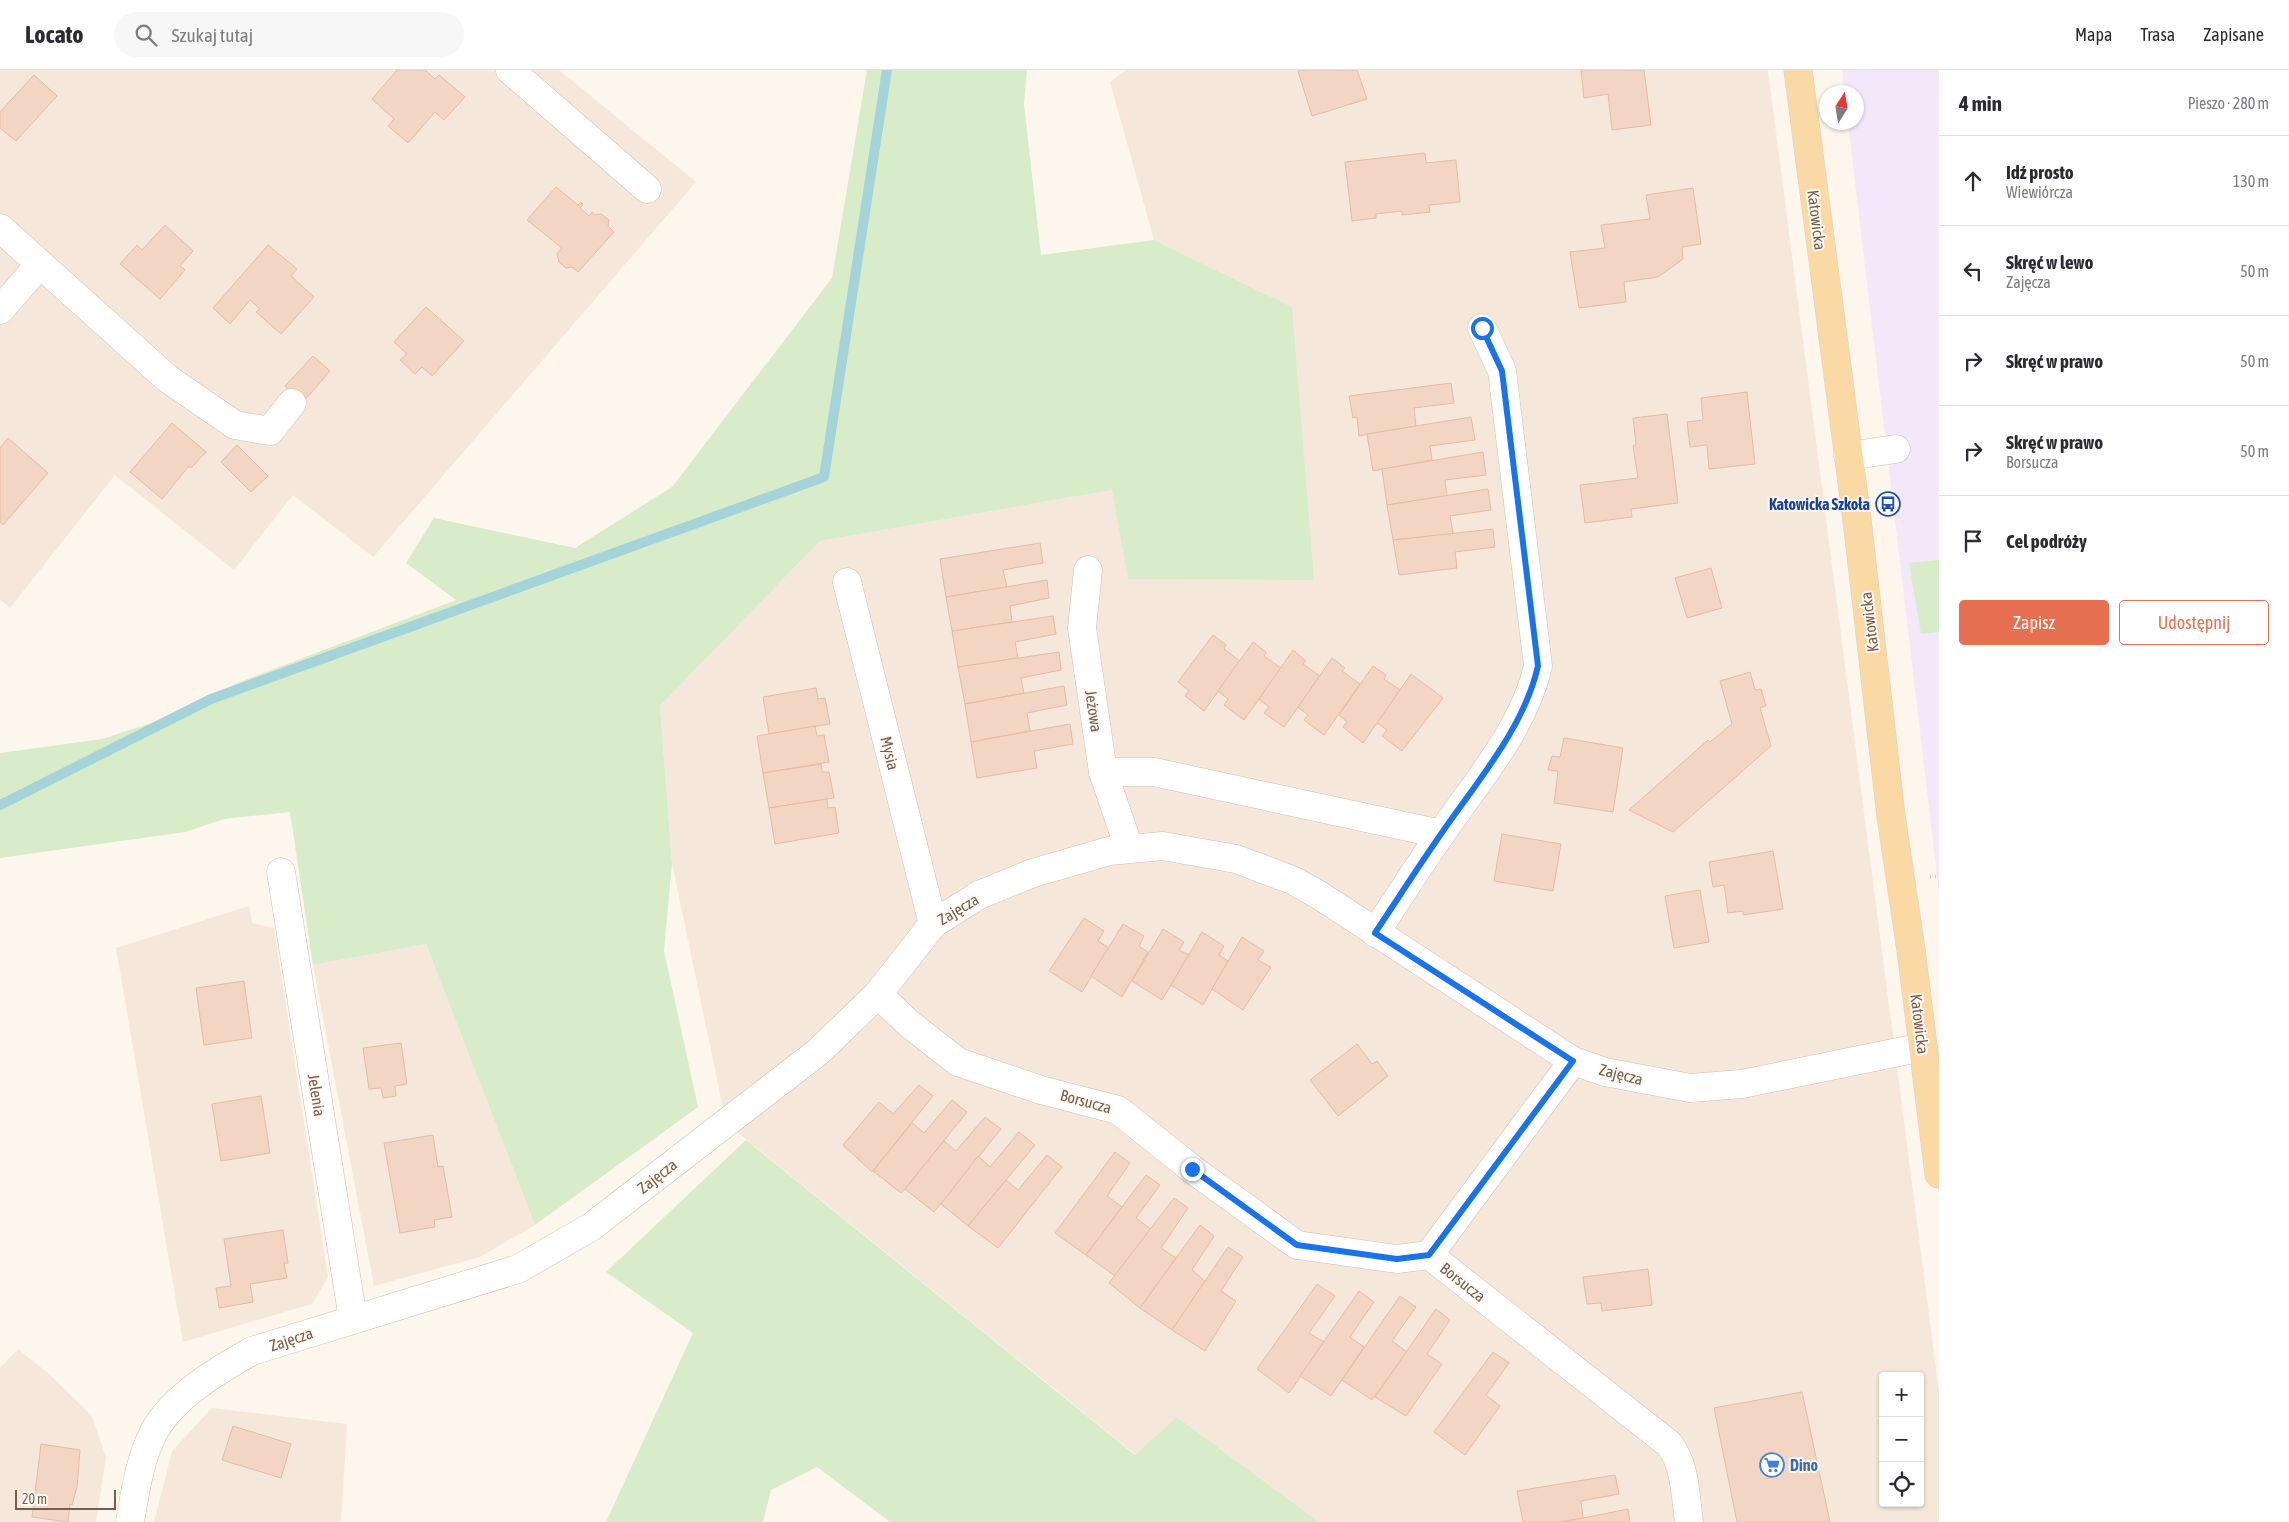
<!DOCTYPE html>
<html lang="pl">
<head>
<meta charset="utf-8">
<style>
  :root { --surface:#fff; --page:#f7f7f7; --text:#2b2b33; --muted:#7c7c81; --line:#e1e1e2; --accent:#e76f51 }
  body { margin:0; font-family:"Asap Condensed",sans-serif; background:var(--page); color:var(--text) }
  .controls { position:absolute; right:15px; bottom:15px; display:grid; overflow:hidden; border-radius:5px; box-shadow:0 1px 4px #0004 }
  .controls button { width:45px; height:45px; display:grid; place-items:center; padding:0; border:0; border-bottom:1px solid var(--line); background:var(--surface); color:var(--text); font:25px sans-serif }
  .compass { position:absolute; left:1819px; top:15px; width:45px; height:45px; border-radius:50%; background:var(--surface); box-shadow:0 1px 4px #0004; rotate:12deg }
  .scale { position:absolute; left:15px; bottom:12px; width:101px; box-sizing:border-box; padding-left:5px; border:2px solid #7a5c4d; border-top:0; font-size:14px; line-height:18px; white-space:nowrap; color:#7a5c4d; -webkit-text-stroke:4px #fffaf3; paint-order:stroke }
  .stop { position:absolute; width:15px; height:15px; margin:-11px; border:4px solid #1a73e8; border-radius:50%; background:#fff }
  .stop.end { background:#1a73e8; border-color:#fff; box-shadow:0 1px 5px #0008 }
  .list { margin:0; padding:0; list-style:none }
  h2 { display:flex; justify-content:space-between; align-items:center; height:65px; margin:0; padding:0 20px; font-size:21px }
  h2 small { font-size:16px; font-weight:400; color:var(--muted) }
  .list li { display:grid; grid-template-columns:32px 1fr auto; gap:15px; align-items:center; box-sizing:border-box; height:90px; padding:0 20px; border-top:1px solid var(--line) }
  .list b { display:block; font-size:19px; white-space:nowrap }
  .list p { margin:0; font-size:16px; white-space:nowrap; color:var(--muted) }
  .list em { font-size:16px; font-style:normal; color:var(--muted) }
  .actions { display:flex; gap:10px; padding:15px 20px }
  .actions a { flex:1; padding:11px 0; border:1px solid var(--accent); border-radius:5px; text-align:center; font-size:18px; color:var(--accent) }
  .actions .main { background:var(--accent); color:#fff }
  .icon { flex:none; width:28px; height:28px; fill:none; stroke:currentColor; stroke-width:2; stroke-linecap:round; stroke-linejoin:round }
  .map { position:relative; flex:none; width:1939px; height:1452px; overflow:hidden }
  header { display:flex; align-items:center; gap:30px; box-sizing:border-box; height:70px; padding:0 25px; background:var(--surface); border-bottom:1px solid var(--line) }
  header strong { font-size:24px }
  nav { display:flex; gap:28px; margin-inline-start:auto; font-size:18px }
  .search { width:350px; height:45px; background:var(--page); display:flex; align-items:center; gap:12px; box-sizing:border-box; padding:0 18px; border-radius:28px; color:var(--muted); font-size:19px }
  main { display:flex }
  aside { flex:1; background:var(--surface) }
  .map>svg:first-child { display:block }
  .residential { fill:#f5e8da; fill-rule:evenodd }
  .education { fill:#f3e8fa }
  .green { fill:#d8ecc9 }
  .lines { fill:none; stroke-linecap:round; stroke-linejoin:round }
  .stream { stroke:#a5d3da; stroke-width:10 }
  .building { fill:#f3d5c3; stroke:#e6bba3 }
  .minor-casing { stroke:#d1beb0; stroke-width:29 }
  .major-casing { stroke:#dad1cd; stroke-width:29 }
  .path { stroke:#d9b8a5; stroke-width:3; stroke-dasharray:1 4; stroke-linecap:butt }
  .minor { stroke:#fff; stroke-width:28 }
  .major { stroke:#fbd9a5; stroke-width:28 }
  .route { stroke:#1a73e8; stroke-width:6 }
  .labels { text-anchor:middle; stroke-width:4; stroke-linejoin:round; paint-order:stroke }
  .street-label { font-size:16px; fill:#7a5c4d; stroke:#fffaf3 }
  .transit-label { font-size:16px; font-weight:bold; fill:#164399; stroke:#fffaf3; text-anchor:end }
  .shop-label { font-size:16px; font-weight:bold; fill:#366cbe; stroke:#fffaf3; text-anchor:start }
</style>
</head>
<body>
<header>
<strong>Locato</strong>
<div class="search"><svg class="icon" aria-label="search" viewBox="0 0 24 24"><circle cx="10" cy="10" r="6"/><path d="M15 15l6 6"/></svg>Szukaj tutaj</div>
<nav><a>Mapa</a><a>Trasa</a><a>Zapisane</a></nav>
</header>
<main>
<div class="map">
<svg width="1939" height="1452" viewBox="0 0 1939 1452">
  <rect width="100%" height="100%" fill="#fdf6ec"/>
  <!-- residential -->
  <g class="residential">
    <path d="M0,0H559L696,112L373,487L293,425L234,500L115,405L10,538L0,530Z"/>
    <path d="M1126,0H1768L1939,1322V1452H1319L1177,1347L1136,1385L726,1053L672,793L660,636L820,471L1112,420L1292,237L1154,170L1110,12ZM1883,1306H1920V1433H1883Z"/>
    <path d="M249,836L252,853L274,858L328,1207L312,1234L183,1272L116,878Z"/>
    <path d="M426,874L535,1155L480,1187L374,1216L313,895Z"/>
    <path d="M18,1279L49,1304L92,1346L106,1387L96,1452H0V1298Z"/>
    <path d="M212,1338L347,1354L341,1452H154L172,1381Z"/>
  </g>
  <!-- education -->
  <path class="education" d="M1842,0H1939V822L1848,53L1856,52V22H1844Z"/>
  <!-- green -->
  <g class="green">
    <path d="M867,0H1027L1024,34L1041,185L1154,170L1292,237L1314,510L1128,509L1112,420L820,471L660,636L672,793L664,881L698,1037L535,1155L426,874L313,895L290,742L224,749L185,762L0,788V683L102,669L188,641L237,613L456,530L406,493L434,448L575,478L672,417L832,208Z"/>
    <path d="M1939,490V562L1921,564L1909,493Z"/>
    <path d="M746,1070L1135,1385L1177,1347L1319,1452H890L817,1397L771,1420L763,1452H606L693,1263L606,1202Z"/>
  </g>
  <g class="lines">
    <!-- stream -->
    <path class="stream" d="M0,735L211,629L824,407L887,0"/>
  </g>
  <!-- building -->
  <g class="building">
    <path d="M397,0H425L435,9L439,5L465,27L444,50L435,42L408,73L388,56L394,49L372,29Z"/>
    <path d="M1302,0H1357L1367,29L1312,46L1298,1Z"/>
    <path d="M1581,0H1644L1651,55L1612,60L1608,24L1584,28Z"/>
    <path d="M34,5L57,26L16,71L0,58V42Z"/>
    <path d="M1425,83L1426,93L1456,90L1460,132L1429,135L1430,142L1402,145V141L1376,144V148L1352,151L1345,92Z"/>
    <path d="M556,117L578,135L581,132L583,135L580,138L589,146L592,142L595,145L601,144L609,150L608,156L614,162L578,202L572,197L566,198L559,192L557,184L562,178L527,150Z"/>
    <path d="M1693,118L1701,174L1682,177L1683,189L1658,207L1624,212L1626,232L1579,238L1570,182L1605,178L1601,155L1650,149L1646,125Z"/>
    <path d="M165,155L193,181L180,196L185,200L160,229L120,194L137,175L142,180Z"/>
    <path d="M268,175L297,199L291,206L314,227L281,264L256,242L260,239L250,230L230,254L213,238Z"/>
    <path d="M426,237L464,271L432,306L422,297L415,304L400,290L407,284L394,272Z"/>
    <path d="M313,286L330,301L303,332L285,316Z"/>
    <path d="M1451,313L1454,333L1414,338L1416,356L1359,366L1357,347L1353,348L1349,326Z"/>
    <path d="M1747,322L1755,394L1709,399L1707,375L1690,377L1687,352L1703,350L1701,328Z"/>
    <path d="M1667,344L1678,433L1631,439L1632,447L1585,453L1580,415L1638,408L1633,376L1636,374L1633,348Z"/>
    <path d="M1471,347L1475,370L1430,376L1432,390L1373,401L1367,364Z"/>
    <path d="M172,353L206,382L191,398L189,396L162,429L130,402Z"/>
    <path d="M8,368L48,403L3,455L0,452V378Z"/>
    <path d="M237,375L268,406L251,422L221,392Z"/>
    <path d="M1483,382L1486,405L1445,410L1447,426L1387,435L1382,399Z"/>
    <path d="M1488,419L1491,440L1450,446L1453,464L1393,470L1387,435Z"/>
    <path d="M1493,459L1495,477L1455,482L1457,498L1399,505L1393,470Z"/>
    <path d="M1040,473L1043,493L1003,500L1007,517L946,527L940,489Z"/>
    <path d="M1711,498L1722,538L1687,548L1675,508Z"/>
    <path d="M1047,510L1049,528L1010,536L1012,552L952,561L946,527Z"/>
    <path d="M1053,546L1056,564L1015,572L1018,588L958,597L952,561Z"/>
    <path d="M1213,565L1226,575L1224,579L1240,591L1204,641L1185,626L1189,621L1178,612Z"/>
    <path d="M1253,572L1266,582L1264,586L1281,598L1244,650L1224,635L1228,629L1218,621Z"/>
    <path d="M1293,580L1306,591L1303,594L1320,606L1284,657L1264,643L1269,637L1259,629Z"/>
    <path d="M1059,582L1061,600L1021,608L1024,623L965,634L958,597Z"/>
    <path d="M1332,588L1345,598L1342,601L1360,614L1324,665L1304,650L1308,645L1298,637Z"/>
    <path d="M1373,596L1386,605L1384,609L1400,620L1363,673L1343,657L1347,652L1339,645Z"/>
    <path d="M1750,602L1755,620L1761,619L1766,636L1760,638L1771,676L1673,762L1629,740L1708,670L1710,672L1732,654L1720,611Z"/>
    <path d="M1411,604L1443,628L1402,681L1382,666L1387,660L1377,653Z"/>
    <path d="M1064,616L1067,635L1027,643L1030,661L971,672L965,634Z"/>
    <path d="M816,618L818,629L825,628L830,654L769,664L763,627Z"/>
    <path d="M1070,654L1073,674L1034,681L1037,698L977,708L971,672Z"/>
    <path d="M815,656L817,666L824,665L829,692L763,703L757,666Z"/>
    <path d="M1564,668L1623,678L1613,742L1554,733L1558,701L1548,700L1552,686L1560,687Z"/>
    <path d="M821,694L822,702H829L834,728L769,738L763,703Z"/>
    <path d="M827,729L828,738L835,737L839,763L775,774L769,738Z"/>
    <path d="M1502,764L1561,774L1553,821L1494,811Z"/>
    <path d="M1773,781L1783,839L1743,845V841L1728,843L1724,815L1713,817L1709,792Z"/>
    <path d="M1700,820L1709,872L1674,878L1665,826Z"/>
    <path d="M1084,848L1104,861L1098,871L1109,878L1082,922L1049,901Z"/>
    <path d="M1123,854L1144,866L1139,876L1148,882L1122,927L1091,906Z"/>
    <path d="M1163,859L1184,872L1179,880L1189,885L1162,930L1132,911Z"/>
    <path d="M1202,862L1224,876L1219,885L1228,891L1203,935L1171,915Z"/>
    <path d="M1242,867L1264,881L1258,890L1271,897L1243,940L1212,919Z"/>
    <path d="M244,911L252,968L204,975L196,918Z"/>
    <path d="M401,973L407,1014L395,1016L396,1026L383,1028L381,1018L369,1019L363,978Z"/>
    <path d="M1357,974L1372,994L1377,991L1388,1006L1338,1046L1310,1010Z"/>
    <path d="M919,1015L933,1026L872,1102L843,1075L879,1032L893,1044Z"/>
    <path d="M261,1026L270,1083L221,1091L212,1034Z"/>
    <path d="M952,1030L967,1042L905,1119L901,1123L873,1101L912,1053L924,1063Z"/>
    <path d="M985,1047L1001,1059L934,1142L905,1119L944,1071L956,1081Z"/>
    <path d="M1019,1062L1035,1075L968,1156L941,1134L978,1086L990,1097Z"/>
    <path d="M433,1065L438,1097L443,1096L452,1147L434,1150L435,1157L400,1163L384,1073Z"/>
    <path d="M1115,1082L1130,1093L1107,1126L1122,1137L1086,1185L1055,1163Z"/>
    <path d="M1047,1085L1062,1097L998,1178L968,1156L1006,1110L1018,1120Z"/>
    <path d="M1146,1105L1160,1115L1136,1148L1151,1159L1115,1206L1086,1185Z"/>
    <path d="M1174,1128L1188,1138L1161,1178L1176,1188L1140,1238L1109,1213Z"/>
    <path d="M1200,1155L1214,1166L1192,1200L1205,1211L1172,1260L1140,1238Z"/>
    <path d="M283,1160L288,1193H284L287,1208L250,1214L253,1232L219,1238L216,1218L231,1216L224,1169Z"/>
    <path d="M1228,1177L1243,1187L1221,1221L1236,1231L1205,1281L1172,1260Z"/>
    <path d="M1648,1199L1652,1235L1602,1241L1601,1233L1587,1234L1583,1207Z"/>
    <path d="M1317,1214L1335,1226L1309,1263L1324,1272L1289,1323L1257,1299Z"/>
    <path d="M1359,1221L1374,1232L1350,1267L1364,1277L1331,1326L1300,1306Z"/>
    <path d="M1400,1226L1416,1237L1392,1271L1407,1282L1372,1330L1342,1310Z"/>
    <path d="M1436,1239L1450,1250L1427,1284L1442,1294L1406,1346L1375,1327Z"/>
    <path d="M1493,1282L1509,1293L1486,1325L1500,1336L1465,1385L1434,1362Z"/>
    <path d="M1802,1322L1830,1452H1737L1714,1338Z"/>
    <path d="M233,1356L291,1374L281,1408L222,1390Z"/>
    <path d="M41,1374L80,1380L77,1417L72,1435L70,1434L68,1452L32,1447Z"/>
    <path d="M1615,1405L1619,1424L1581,1431L1583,1448L1560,1452H1523L1517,1421Z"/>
    <path d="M1628,1439L1630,1452H1560L1583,1448Z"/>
  </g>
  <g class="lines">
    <!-- minor casing -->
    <g class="minor-casing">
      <g id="minor">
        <path d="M510,0L647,119"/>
        <path d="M0,158L168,309L235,355L270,361L292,333"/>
        <path d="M0,240L40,194"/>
        <path d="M1848,386L1896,379"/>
        <path d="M1088,500L1082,558L1103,702L1129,778"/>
        <path d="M847,512L933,854"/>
        <path d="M1103,702H1154L1441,764"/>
        <path d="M281,802L353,1249"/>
        <path d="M1375,863C1397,830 1418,797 1441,764C1476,713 1524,658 1538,596L1502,301L1482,258"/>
        <path d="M878,924L907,952L958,992L1041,1020L1118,1040L1192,1099L1297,1175L1397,1189L1429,1185L1669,1374C1686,1396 1685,1425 1689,1452"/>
        <path d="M1429,1185L1573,991"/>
        <path d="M130,1452C135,1422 140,1387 155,1360C174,1326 220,1299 252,1281L518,1199L591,1157L818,982L878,924L933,854L979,825L1033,803L1109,781L1163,776L1236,789L1292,810L1319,825L1573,991L1605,1002L1690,1018L1742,1014L1923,977"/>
      </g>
    </g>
    <!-- major casing -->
    <g class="major-casing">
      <path id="major" d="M1798,0L1857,450L1891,746L1911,880L1939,1104"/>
    </g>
    <!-- path -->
    <path class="path" d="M1930,807L1939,806"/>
    <!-- minor -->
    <use href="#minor" class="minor"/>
    <!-- major -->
    <use href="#major" class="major"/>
  </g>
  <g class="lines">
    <!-- route -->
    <path class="route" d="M1192,1099L1297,1175L1397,1189L1429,1185L1573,991L1375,863C1397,830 1418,797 1441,764C1476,713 1524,658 1538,596L1502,301L1482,258"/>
  </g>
  <!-- icons -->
  <defs>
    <g id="bus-ring" transform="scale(1.25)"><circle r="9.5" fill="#fffaf3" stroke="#1a4fb4" stroke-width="1.5"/><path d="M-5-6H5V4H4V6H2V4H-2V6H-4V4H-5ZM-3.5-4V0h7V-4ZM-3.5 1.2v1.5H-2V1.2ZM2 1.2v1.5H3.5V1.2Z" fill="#1a4fb4"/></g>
    <g id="supermarket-ring" transform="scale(1.25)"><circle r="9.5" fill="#fffaf3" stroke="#3f7fe0" stroke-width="1.5"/><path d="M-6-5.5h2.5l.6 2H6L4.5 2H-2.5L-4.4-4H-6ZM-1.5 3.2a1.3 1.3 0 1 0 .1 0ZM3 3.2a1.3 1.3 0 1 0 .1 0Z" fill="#3f7fe0"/></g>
  </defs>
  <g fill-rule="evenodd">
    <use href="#bus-ring" x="1888" y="434"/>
    <use href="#supermarket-ring" x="1772" y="1395"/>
  </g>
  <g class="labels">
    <!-- street labels -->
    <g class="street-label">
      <text transform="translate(1817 150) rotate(83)" y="6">Katowicka</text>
      <text transform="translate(1869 552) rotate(-97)" y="6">Katowicka</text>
      <text transform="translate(1094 641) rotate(82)" y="6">Jeżowa</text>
      <text transform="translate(890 683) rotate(76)" y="6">Mysia</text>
      <text transform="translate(958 839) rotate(-31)" y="6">Zajęcza</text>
      <text transform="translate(1920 954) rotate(83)" y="6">Katowicka</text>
      <text transform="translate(1621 1004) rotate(14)" y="6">Zajęcza</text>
      <text transform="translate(317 1025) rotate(81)" y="6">Jelenia</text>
      <text transform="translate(1086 1031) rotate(15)" y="6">Borsucza</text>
      <text transform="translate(657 1106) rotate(-38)" y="6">Zajęcza</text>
      <text transform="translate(1463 1212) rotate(38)" y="6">Borsucza</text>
      <text transform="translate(291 1269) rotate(-18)" y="6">Zajęcza</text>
    </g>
    <!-- transit labels -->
    <g class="transit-label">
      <text x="1870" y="440">Katowicka Szkoła</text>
    </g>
    <!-- shop labels -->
    <g class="shop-label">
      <text x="1790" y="1401">Dino</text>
    </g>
  </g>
</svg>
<div class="controls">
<button>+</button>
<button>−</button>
<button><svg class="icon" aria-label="locate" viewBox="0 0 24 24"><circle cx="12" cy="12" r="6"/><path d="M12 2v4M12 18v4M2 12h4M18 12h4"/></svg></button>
</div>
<svg class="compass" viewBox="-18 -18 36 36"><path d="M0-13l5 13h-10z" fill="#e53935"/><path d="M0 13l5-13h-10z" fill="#7c7c81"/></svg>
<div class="scale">20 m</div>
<div class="stop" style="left:1482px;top:258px"></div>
<div class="stop end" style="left:1192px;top:1099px"></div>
</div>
<aside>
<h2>4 min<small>Pieszo · 280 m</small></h2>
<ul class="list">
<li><svg class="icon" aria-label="ahead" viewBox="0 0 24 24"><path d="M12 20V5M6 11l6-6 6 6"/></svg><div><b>Idź prosto</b><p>Wiewiórcza</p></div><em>130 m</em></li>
<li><svg class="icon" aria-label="left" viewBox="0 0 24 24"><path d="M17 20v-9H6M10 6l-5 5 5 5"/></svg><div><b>Skręć w lewo</b><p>Zajęcza</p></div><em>50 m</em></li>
<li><svg class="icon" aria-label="right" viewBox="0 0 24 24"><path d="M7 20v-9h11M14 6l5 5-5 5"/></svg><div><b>Skręć w prawo</b></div><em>50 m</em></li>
<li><svg class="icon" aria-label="right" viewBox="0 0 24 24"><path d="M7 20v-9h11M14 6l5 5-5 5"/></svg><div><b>Skręć w prawo</b><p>Borsucza</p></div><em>50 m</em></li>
<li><svg class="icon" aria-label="arrive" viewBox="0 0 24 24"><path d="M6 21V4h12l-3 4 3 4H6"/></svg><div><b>Cel podróży</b></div></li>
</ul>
<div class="actions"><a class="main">Zapisz</a><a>Udostępnij</a></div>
</aside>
</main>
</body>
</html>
